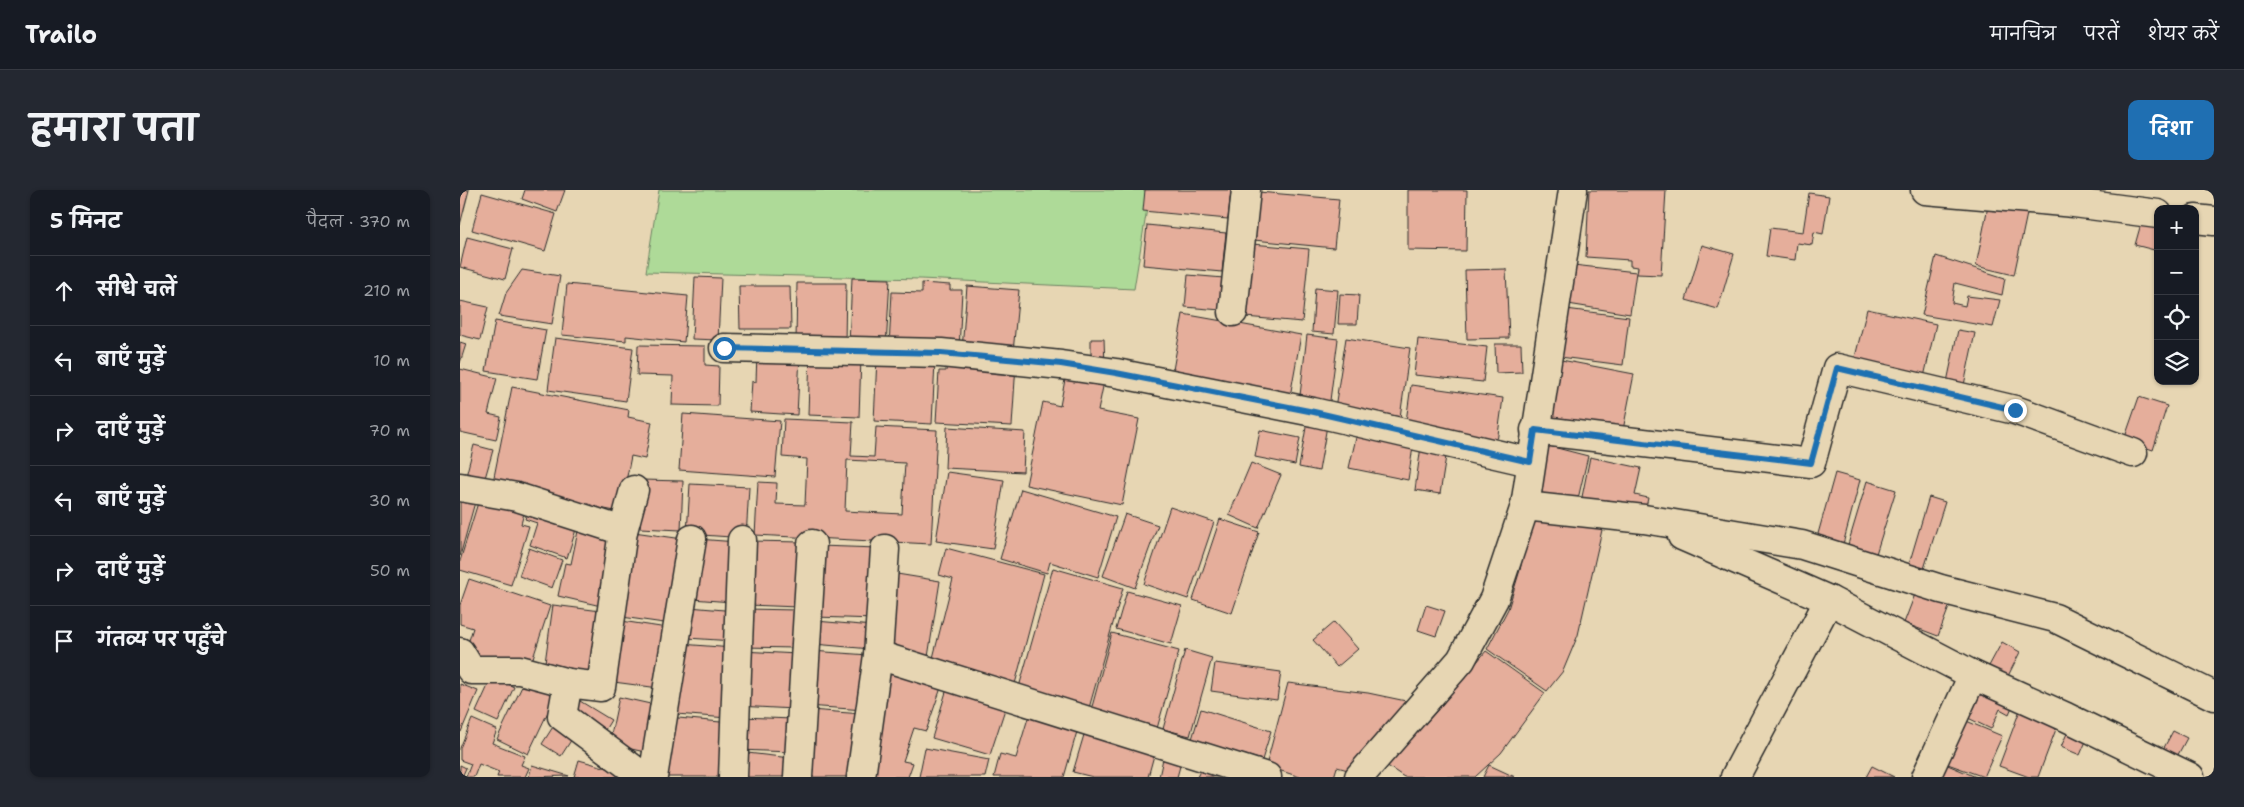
<!DOCTYPE html>
<html lang="hi">
<head>
<meta charset="utf-8">
<style>
  :root { --surface:#171b24; --page:#242831; --text:#f1f3f6; --muted:#9ea1a6; --line:#363941; --accent:#1f6fb2 }
  body { margin:0; font-family:"Shantell Sans","Playpen Sans Deva",sans-serif; background:var(--page); color:var(--text) }
  .controls { position:absolute; right:15px; top:15px; display:grid; overflow:hidden; border-radius:10px; box-shadow:0 1px 4px #0004 }
  .controls button { width:45px; height:45px; display:grid; place-items:center; padding:0; border:0; border-bottom:1px solid var(--line); background:var(--surface); color:var(--text); font:25px sans-serif }
  .stop { position:absolute; width:15px; height:15px; margin:-11px; border:4px solid #1f6fb2; border-radius:50%; background:#fff }
  .stop.end { background:#1f6fb2; border-color:#fff; box-shadow:0 1px 5px #0008 }
  .list { margin:0; padding:0; list-style:none }
  h2 { display:flex; justify-content:space-between; align-items:center; height:65px; margin:0; padding:0 20px; font-size:21px }
  h2 small { font-size:16px; font-weight:400; color:var(--muted) }
  .list li { display:grid; grid-template-columns:32px 1fr auto; gap:15px; align-items:center; box-sizing:border-box; height:70px; padding:0 20px; border-top:1px solid var(--line) }
  .list b { display:block; font-size:19px; white-space:nowrap }
  .list em { font-size:16px; font-style:normal; color:var(--muted) }
  .icon { flex:none; width:28px; height:28px; fill:none; stroke:currentColor; stroke-width:2; stroke-linecap:round; stroke-linejoin:round }
  .map { position:relative; flex:none; width:1754px; height:587px; overflow:hidden; border-radius:10px }
  header { display:flex; align-items:center; gap:30px; box-sizing:border-box; height:70px; padding:0 25px; background:var(--surface); border-bottom:1px solid var(--line) }
  header strong { font-size:24px }
  nav { display:flex; gap:28px; margin-inline-start:auto; font-size:18px }
  .intro { display:flex; align-items:center; justify-content:space-between; box-sizing:border-box; height:120px; padding:0 30px }
  h1 { margin:0; font-size:35px }
  .button { padding:12px 22px; border-radius:10px; background:var(--accent); color:#fff; font-size:18px; font-weight:700 }
  main { display:flex; gap:30px; padding:0 30px }
  aside { flex:1; background:var(--surface); border-radius:10px; box-shadow:0 1px 4px #0004 }
  .map>svg:first-child { display:block }
  .green { fill:#aeda98; stroke:#6c8262 }
  .building { fill:#e5ae9b; stroke:#2b2b2b; fill-rule:evenodd }
  .lines { fill:none; stroke-linecap:round; stroke-linejoin:round }
  .minor-casing { stroke:#2b2b2b; stroke-width:31 }
  .minor { stroke:#e7d6b3; stroke-width:28 }
  .route { stroke:#1f6fb2; stroke-width:6 }
</style>
</head>
<body>
<header>
<strong>Trailo</strong>
<nav><a>मानचित्र</a><a>परतें</a><a>शेयर करें</a></nav>
</header>
<div class="intro"><h1>हमारा पता</h1><a class="button">दिशा</a></div>
<main>
<aside>
<h2>5 मिनट<small>पैदल · 370 m</small></h2>
<ul class="list">
<li><svg class="icon" aria-label="ahead" viewBox="0 0 24 24"><path d="M12 20V5M6 11l6-6 6 6"/></svg><div><b>सीधे चलें</b></div><em>210 m</em></li>
<li><svg class="icon" aria-label="left" viewBox="0 0 24 24"><path d="M17 20v-9H6M10 6l-5 5 5 5"/></svg><div><b>बाएँ मुड़ें</b></div><em>10 m</em></li>
<li><svg class="icon" aria-label="right" viewBox="0 0 24 24"><path d="M7 20v-9h11M14 6l5 5-5 5"/></svg><div><b>दाएँ मुड़ें</b></div><em>70 m</em></li>
<li><svg class="icon" aria-label="left" viewBox="0 0 24 24"><path d="M17 20v-9H6M10 6l-5 5 5 5"/></svg><div><b>बाएँ मुड़ें</b></div><em>30 m</em></li>
<li><svg class="icon" aria-label="right" viewBox="0 0 24 24"><path d="M7 20v-9h11M14 6l5 5-5 5"/></svg><div><b>दाएँ मुड़ें</b></div><em>50 m</em></li>
<li><svg class="icon" aria-label="arrive" viewBox="0 0 24 24"><path d="M6 21V4h12l-3 4 3 4H6"/></svg><div><b>गंतव्य पर पहुँचे</b></div></li>
</ul>
</aside>
<div class="map">
<svg width="1754" height="587" viewBox="0 0 1754 587">
  <rect width="100%" height="100%" fill="#e7d6b3"/>
  <filter id="ink" filterUnits="userSpaceOnUse"><feTurbulence type="fractalNoise" baseFrequency=".02" numOctaves="2"/><feDisplacementMap in="SourceGraphic" scale="10" xChannelSelector="R" yChannelSelector="G"/><feConvolveMatrix kernelMatrix="1 2 1 2 8 2 1 2 1" color-interpolation-filters="sRGB"/></filter>
  <g filter="url(#ink)">
    <!-- green -->
    <path class="green" d="M199,0H690L674,99L460,89L186,82Z"/>
    <!-- building -->
    <g class="building">
      <path d="M0,0H9L0,35Z"/>
      <path d="M65,0H105L97,22L62,9Z"/>
      <path d="M685,0H771L768,29L683,21Z"/>
      <path d="M948,0H1007L1006,61L948,60Z"/>
      <path d="M1129,0H1206L1201,85L1177,84L1178,77L1170,76V70L1126,67Z"/>
      <path d="M798,2L879,9L874,58L794,50Z"/>
      <path d="M22,3L96,24L85,61L12,40Z"/>
      <path d="M1349,3L1369,6L1363,44L1354,42L1352,55L1337,53L1335,70L1306,66L1310,38L1343,42Z"/>
      <path d="M1529,11L1568,19L1554,85L1516,76Z"/>
      <path d="M1682,30L1698,34V61L1675,55Z"/>
      <path d="M687,35L766,43L762,82L683,75Z"/>
      <path d="M7,47L53,59L45,89L0,77Z"/>
      <path d="M792,54L849,59L842,132L785,127Z"/>
      <path d="M1242,55L1274,64L1258,119L1226,110Z"/>
      <path d="M1476,66L1545,88L1542,105L1495,93L1492,113L1505,116L1507,106L1540,110L1533,137L1462,125Z"/>
      <path d="M1113,75L1176,82L1170,124L1108,114Z"/>
      <path d="M1046,79L1049,148L1007,149L1005,80Z"/>
      <path d="M62,80L100,86L92,134L39,126L46,103Z"/>
      <path d="M728,85L764,88L761,120L725,117Z"/>
      <path d="M235,87L261,88L258,150L232,149Z"/>
      <path d="M392,88L430,89L426,157L389,154Z"/>
      <path d="M337,93H386L385,153L336,151Z"/>
      <path d="M462,93L490,95V100H502L499,160L429,156L432,102L462,103Z"/>
      <path d="M107,94L228,106L224,152L166,146V151L102,145Z"/>
      <path d="M279,96H330L331,139H280Z"/>
      <path d="M507,96L559,100L553,162L502,160Z"/>
      <path d="M855,98L878,100L874,144L852,142Z"/>
      <path d="M880,104L899,105L897,134H878Z"/>
      <path d="M0,111L28,117L20,150L0,145Z"/>
      <path d="M1106,119L1169,127L1163,175L1100,167Z"/>
      <path d="M1407,119L1476,134L1464,187L1394,171Z"/>
      <path d="M723,124L841,145L829,212L711,191Z"/>
      <path d="M35,131L86,140L77,189L26,181Z"/>
      <path d="M1498,140L1515,143L1504,195L1487,192Z"/>
      <path d="M847,145L878,149L869,218L839,214Z"/>
      <path d="M95,148L173,158L166,211L88,200Z"/>
      <path d="M886,148L950,158L939,234L874,224Z"/>
      <path d="M631,149H644L645,177H631Z"/>
      <path d="M958,149L1027,157L1023,192L954,185Z"/>
      <path d="M0,152L6,154L0,173Z"/>
      <path d="M1035,154H1061L1062,182L1036,183Z"/>
      <path d="M178,155L245,156V175L259,176L258,216L212,215L213,186L177,185Z"/>
      <path d="M350,162L401,167L399,227L348,225Z"/>
      <path d="M297,163L340,165L337,225L290,222L292,191L296,192Z"/>
      <path d="M417,168L475,171L472,234L414,231Z"/>
      <path d="M1091,168L1174,184L1163,240L1080,225Z"/>
      <path d="M487,170L556,174L552,236L476,232L479,181H486Z"/>
      <path d="M0,179L37,188L28,224L41,227L36,250L0,242Z"/>
      <path d="M607,179L645,187L638,221L679,229L662,315L566,295L583,212L600,216Z"/>
      <path d="M951,195L1043,208L1037,252L945,239Z"/>
      <path d="M52,197L169,220L168,227L192,232L185,269L171,266L160,322L32,297Z"/>
      <path d="M1679,207L1707,216L1693,260L1664,250Z"/>
      <path d="M223,224L320,231L315,287L219,280Z"/>
      <path d="M848,226L868,230L859,281L839,277Z"/>
      <path d="M324,229L393,232L391,266L414,267L416,237L477,240L471,354L295,345L298,292L317,293L316,314L345,315L347,269L322,267ZM387,270L445,273L442,324L385,321Z"/>
      <path d="M487,237L565,242L563,282L485,278Z"/>
      <path d="M898,239L954,250L948,290L889,278Z"/>
      <path d="M800,240L840,248L835,275L795,267Z"/>
      <path d="M14,255L33,260L23,295L5,290Z"/>
      <path d="M961,256L987,260L980,304L955,300Z"/>
      <path d="M1089,256L1128,266L1117,313L1078,305Z"/>
      <path d="M1130,267L1181,278L1175,305L1188,308L1184,326L1121,312Z"/>
      <path d="M791,273L821,285L798,338L769,325Z"/>
      <path d="M487,282L544,290L533,359L476,351Z"/>
      <path d="M1375,283L1400,290L1382,358L1356,351Z"/>
      <path d="M182,290L223,291L221,340L180,338Z"/>
      <path d="M1407,291L1436,300L1415,367L1387,358Z"/>
      <path d="M230,294L289,297L286,348L227,344Z"/>
      <path d="M561,299L656,327L638,387L590,372L587,383L540,369Z"/>
      <path d="M0,300L17,305L0,366Z"/>
      <path d="M21,303L66,316L61,334L69,336L51,395L0,380V371Z"/>
      <path d="M1469,307L1485,312L1462,385L1447,381Z"/>
      <path d="M70,314L119,330L107,368L70,355L77,333L65,329Z"/>
      <path d="M710,317L754,332L728,409L684,394Z"/>
      <path d="M1072,322L1144,331L1118,445L1103,481L1087,501L1027,459L1048,419L1060,380Z"/>
      <path d="M665,324L698,335L675,398L643,386Z"/>
      <path d="M760,329L799,342L772,423L733,410Z"/>
      <path d="M118,341L157,349L141,416L98,406L105,373L111,374Z"/>
      <path d="M174,342L223,349L211,434L162,427Z"/>
      <path d="M237,349L277,352L272,412L232,409Z"/>
      <path d="M290,351L341,352L338,417L288,415Z"/>
      <path d="M359,356L418,358L415,429L356,427Z"/>
      <path d="M69,358L102,370L92,398L59,386Z"/>
      <path d="M486,358L584,384L555,494L472,472L493,389L479,385Z"/>
      <path d="M593,378L663,398L629,518L559,497Z"/>
      <path d="M431,383L480,391L468,467L419,460Z"/>
      <path d="M9,389L90,416L70,477L36,466L29,489L0,478L13,438L0,434V415Z"/>
      <path d="M1457,399L1491,412L1478,446L1444,433Z"/>
      <path d="M667,401L722,416L711,454L656,439Z"/>
      <path d="M93,415L141,421L131,494L83,487Z"/>
      <path d="M966,415L985,421L976,446L958,440Z"/>
      <path d="M229,417L276,421L274,451L227,448Z"/>
      <path d="M285,419L337,420L336,458L284,457Z"/>
      <path d="M155,430L207,438L199,498L146,491Z"/>
      <path d="M356,431L413,436L411,459L354,454Z"/>
      <path d="M874,432L898,459L877,477L853,450Z"/>
      <path d="M652,443L719,461L696,542L630,524Z"/>
      <path d="M1542,452L1560,462L1548,486L1529,476Z"/>
      <path d="M221,454L273,458L268,528L216,524Z"/>
      <path d="M725,460L752,468L730,546L703,539Z"/>
      <path d="M282,461L337,464L334,519L278,516Z"/>
      <path d="M351,461L409,465L405,520L347,516Z"/>
      <path d="M1026,461L1085,503L1041,563L1015,587H944L926,575L975,523Z"/>
      <path d="M421,473L483,492L466,541L454,538L443,571L453,573L448,587H410Z"/>
      <path d="M755,473L821,482L817,510L751,501Z"/>
      <path d="M32,487L54,497L38,532L16,522Z"/>
      <path d="M66,488L97,503L68,564L37,549Z"/>
      <path d="M489,492L548,510L530,565L472,548Z"/>
      <path d="M828,493L908,503L946,511L888,580L877,577L874,587H840L806,576Z"/>
      <path d="M0,494L18,501L1,542H0Z"/>
      <path d="M1522,494L1555,510L1549,524L1540,519L1531,539L1506,527Z"/>
      <path d="M159,507L195,515L185,562L149,554Z"/>
      <path d="M115,508L151,530L140,548L105,526Z"/>
      <path d="M1563,512L1601,526L1578,587H1569L1539,576Z"/>
      <path d="M571,518L620,531L604,587H534L540,564L556,568Z"/>
      <path d="M741,519L811,541L802,570L732,549Z"/>
      <path d="M350,520L402,524L396,587H343Z"/>
      <path d="M208,527L271,533L266,587H203Z"/>
      <path d="M281,527L333,529L331,562L279,560Z"/>
      <path d="M12,529L37,540L32,553L65,566L61,575L69,578L65,587H37L39,582L19,574L14,587H6L11,574L0,570V558Z"/>
      <path d="M98,529L117,541L101,566L82,554Z"/>
      <path d="M1504,530L1542,546L1524,587L1485,573Z"/>
      <path d="M1612,532L1627,549L1620,565L1601,557Z"/>
      <path d="M626,538L696,558L688,587H633L613,582Z"/>
      <path d="M1713,541L1727,548L1714,572L1700,565Z"/>
      <path d="M465,558L529,570L525,587H459Z"/>
      <path d="M279,562L330,568L328,587H276Z"/>
      <path d="M704,564L722,569L717,587H699Z"/>
      <path d="M119,570L172,585L171,587H114Z"/>
      <path d="M745,571L777,587H737Z"/>
      <path d="M1483,573L1516,587H1477Z"/>
      <path d="M0,575L6,578L2,587H0Z"/>
      <path d="M72,575L109,586L69,587Z"/>
      <path d="M1029,575L1055,587H1023Z"/>
      <path d="M1412,576L1434,587H1406Z"/>
    </g>
    <g class="lines">
      <!-- minor casing -->
      <g class="minor-casing">
        <g id="minor">
          <path d="M1465,0L1614,13L1698,24"/>
          <path d="M1735,29L1754,31"/>
          <path d="M773,122L786,0"/>
          <path d="M264,158L481,163L601,175L656,183L853,222L1070,272"/>
          <path d="M1075,240L1351,273L1377,178L1555,220L1673,263"/>
          <path d="M0,297L57,307L163,341"/>
          <path d="M174,300L163,341L141,497L108,493L102,526L184,587"/>
          <path d="M1065,316L1184,329L1342,355L1481,399L1595,428L1754,506"/>
          <path d="M1222,346L1369,410L1513,485L1606,527L1730,587"/>
          <path d="M0,462L11,480H60L108,493"/>
          <path d="M418,465L807,587"/>
          <path d="M193,587L232,349"/>
          <path d="M273,587L282,350"/>
          <path d="M338,587L352,354"/>
          <path d="M401,587L418,465L425,359"/>
          <path d="M899,587L1001,470L1034,409L1065,316L1113,0"/>
          <path d="M1275,587L1369,410"/>
          <path d="M1466,587L1513,485"/>
        </g>
      </g>
      <!-- minor -->
      <use href="#minor" class="minor"/>
    </g>
  </g>
  <g class="lines" filter="url(#ink)">
    <!-- route -->
    <path class="route" d="M264,158L481,163L601,174L656,183L854,222L1070,272L1075,240L1351,273L1377,178L1555,220"/>
  </g>
</svg>
<div class="controls">
<button>+</button>
<button>−</button>
<button><svg class="icon" aria-label="locate" viewBox="0 0 24 24"><circle cx="12" cy="12" r="6"/><path d="M12 2v4M12 18v4M2 12h4M18 12h4"/></svg></button>
<button><svg class="icon" aria-label="layers" viewBox="0 0 24 24"><path d="M12 4l9 5-9 5-9-5zM3 14l9 5 9-5"/></svg></button>
</div>
<div class="stop" style="left:264px;top:158px"></div>
<div class="stop end" style="left:1555px;top:220px"></div>
</div>
</main>
</body>
</html>
